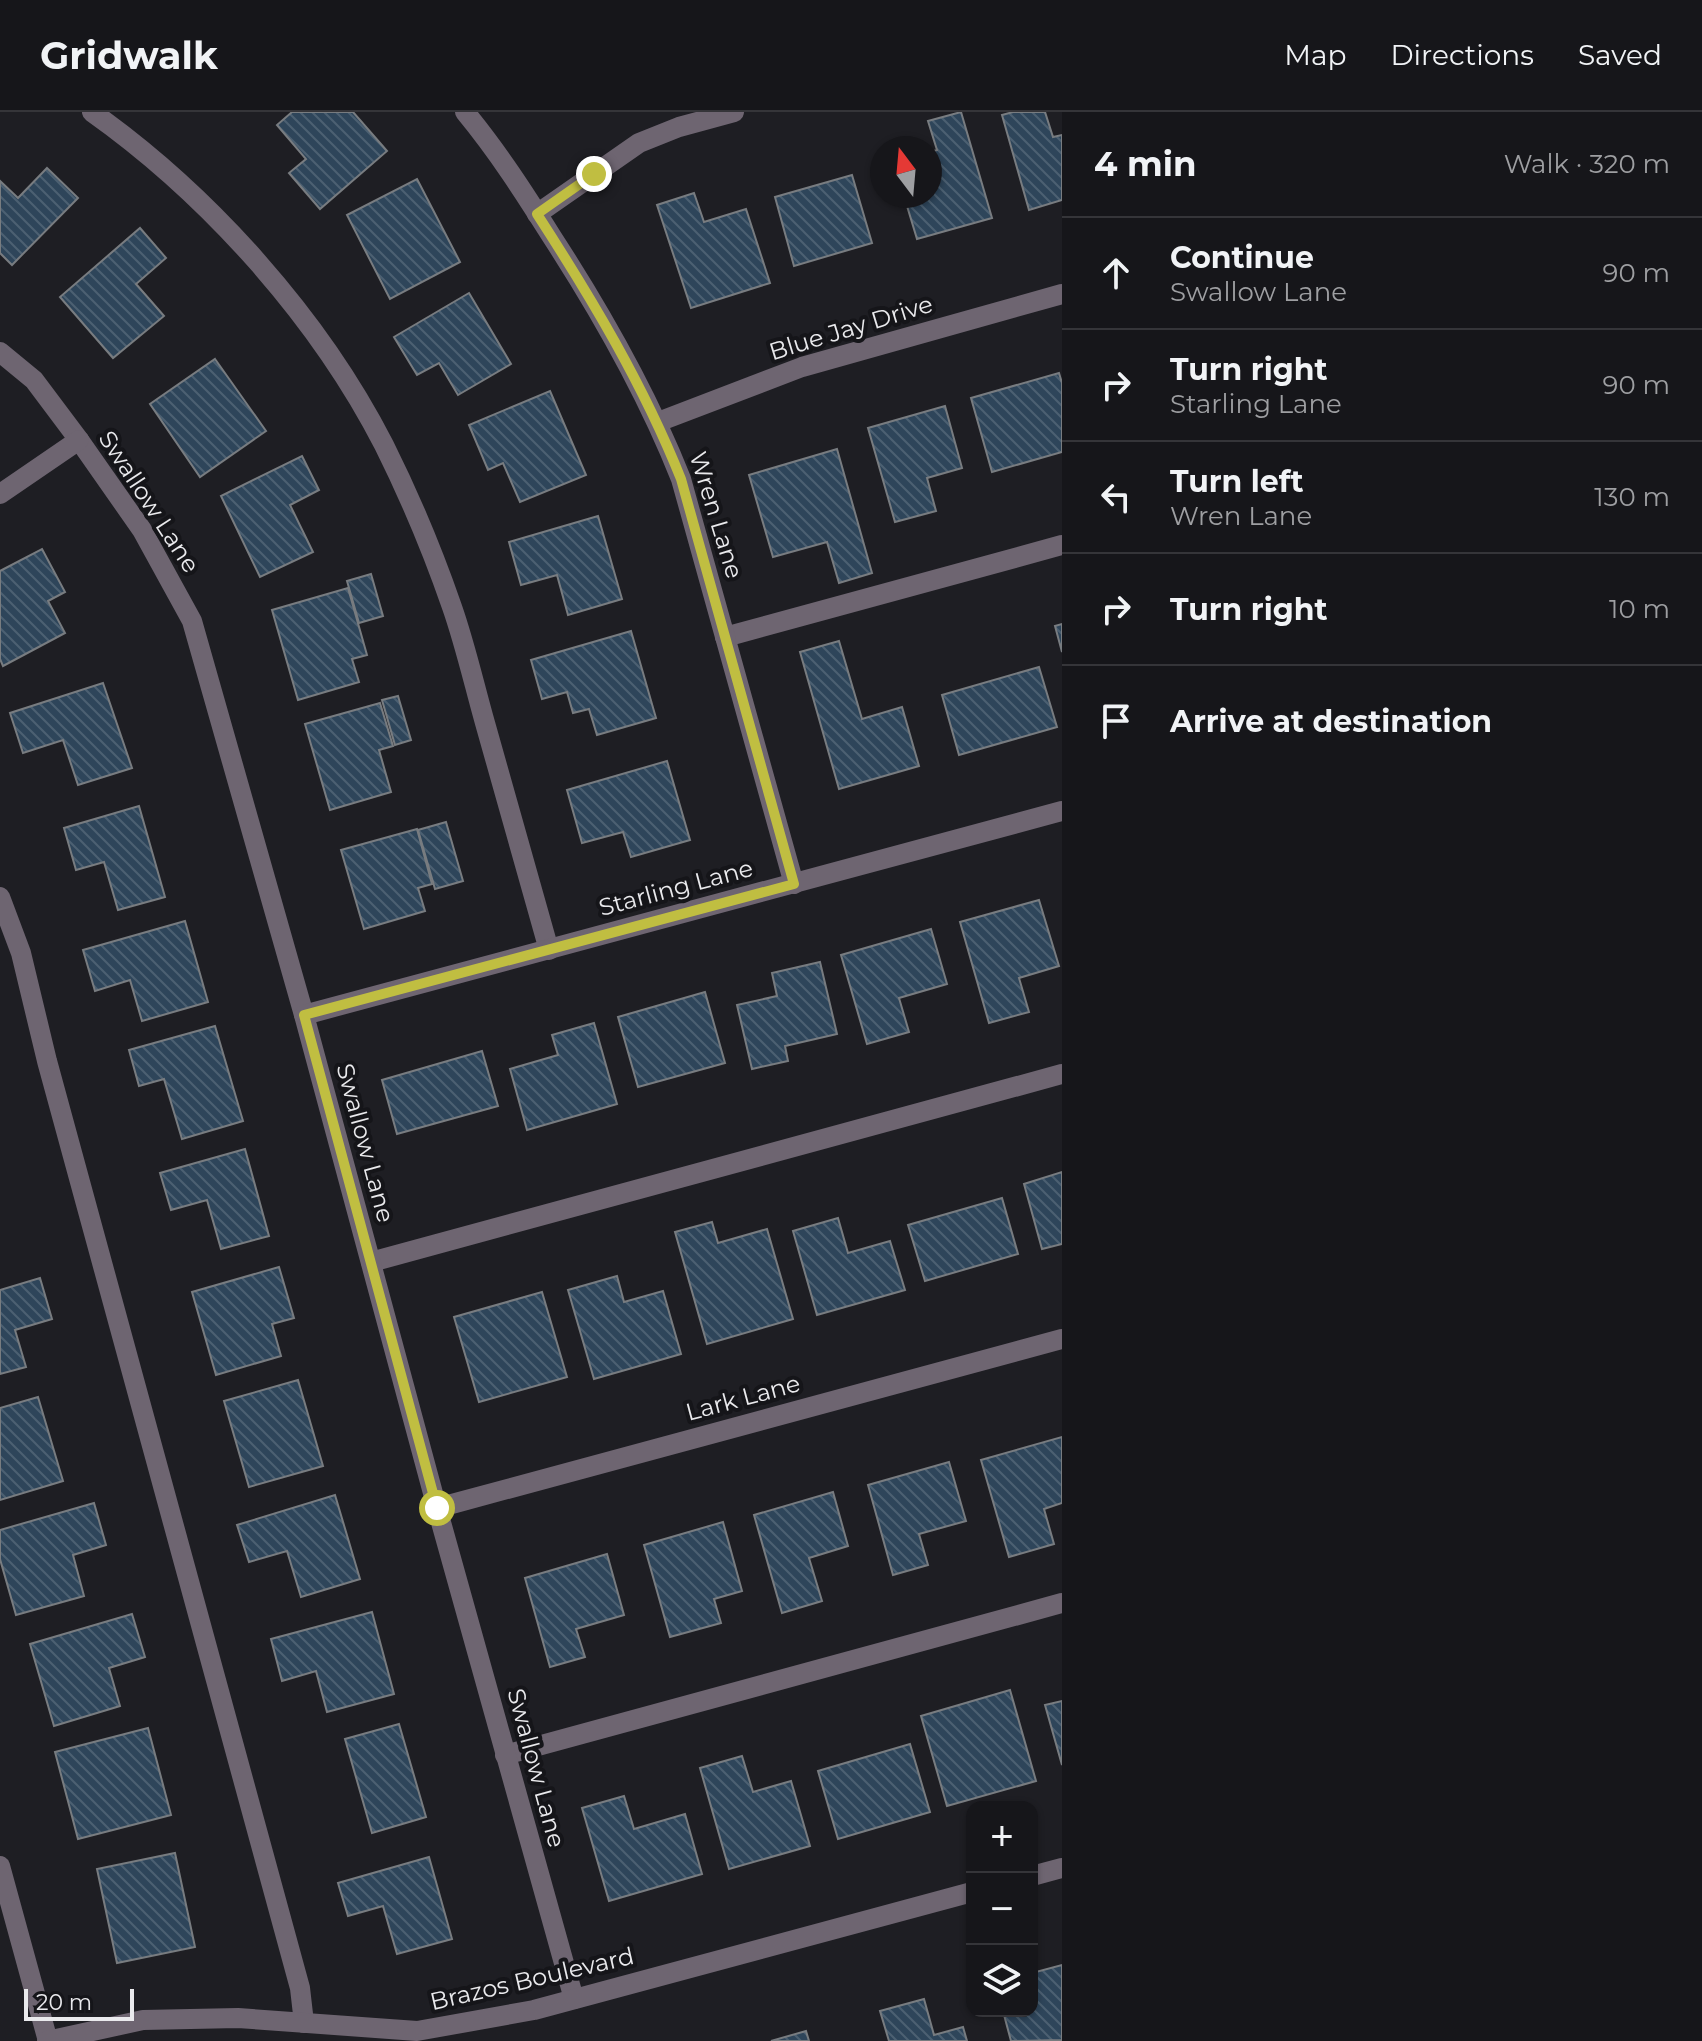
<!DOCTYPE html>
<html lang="en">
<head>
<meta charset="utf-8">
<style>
  :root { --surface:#16161a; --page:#1f1f23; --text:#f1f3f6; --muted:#9e9fa2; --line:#353539 }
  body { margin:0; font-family:Montserrat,sans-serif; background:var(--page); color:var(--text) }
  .controls { position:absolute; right:24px; bottom:24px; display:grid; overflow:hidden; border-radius:16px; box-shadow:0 2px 6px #0004 }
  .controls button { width:72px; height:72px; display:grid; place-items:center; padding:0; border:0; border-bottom:2px solid var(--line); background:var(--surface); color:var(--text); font:40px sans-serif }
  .compass { position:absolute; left:870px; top:24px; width:72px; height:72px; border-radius:50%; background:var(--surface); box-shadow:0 2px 6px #0004; rotate:344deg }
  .scale { position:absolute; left:24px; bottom:20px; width:110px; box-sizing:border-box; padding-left:8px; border:4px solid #eaeaed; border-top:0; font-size:22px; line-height:28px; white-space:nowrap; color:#eaeaed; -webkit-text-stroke:6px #151519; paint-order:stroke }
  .stop { position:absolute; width:24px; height:24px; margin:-18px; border:6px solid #c0be41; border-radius:50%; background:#fff }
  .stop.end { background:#c0be41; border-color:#fff; box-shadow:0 2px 8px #0008 }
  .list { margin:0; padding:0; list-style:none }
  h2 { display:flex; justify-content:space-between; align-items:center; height:104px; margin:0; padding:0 32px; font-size:34px }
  h2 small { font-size:26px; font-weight:400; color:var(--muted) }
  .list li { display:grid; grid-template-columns:52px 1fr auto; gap:24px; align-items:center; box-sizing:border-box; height:112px; padding:0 32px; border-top:2px solid var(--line) }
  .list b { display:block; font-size:30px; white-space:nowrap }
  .list p { margin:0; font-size:26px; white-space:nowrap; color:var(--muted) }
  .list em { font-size:26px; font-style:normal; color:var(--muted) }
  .icon { flex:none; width:44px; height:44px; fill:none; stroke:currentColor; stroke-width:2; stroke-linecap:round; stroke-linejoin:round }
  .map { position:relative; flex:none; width:1062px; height:1929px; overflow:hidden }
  header { display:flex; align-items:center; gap:48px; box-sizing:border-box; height:112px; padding:0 40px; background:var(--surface); border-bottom:2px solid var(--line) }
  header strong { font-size:38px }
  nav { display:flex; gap:44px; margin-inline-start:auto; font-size:28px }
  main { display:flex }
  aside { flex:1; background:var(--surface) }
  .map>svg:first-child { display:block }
  .building { fill:url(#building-back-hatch); stroke:#787c80; stroke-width:2 }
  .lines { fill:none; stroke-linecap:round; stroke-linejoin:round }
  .service { stroke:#6e6571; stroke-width:20 }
  .minor { stroke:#6e6571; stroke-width:20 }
  .route { stroke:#c0be41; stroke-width:10 }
  .labels { text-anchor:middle; stroke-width:8; stroke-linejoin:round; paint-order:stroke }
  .street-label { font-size:24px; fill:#eaeaed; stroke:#151519 }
</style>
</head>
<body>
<header>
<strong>Gridwalk</strong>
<nav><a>Map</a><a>Directions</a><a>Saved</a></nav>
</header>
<main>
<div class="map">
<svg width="1062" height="1929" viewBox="0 0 1062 1929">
  <defs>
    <pattern id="building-back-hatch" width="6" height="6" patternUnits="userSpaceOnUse" patternTransform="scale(2)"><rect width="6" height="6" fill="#2e455a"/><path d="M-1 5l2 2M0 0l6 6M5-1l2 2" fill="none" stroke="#4c6072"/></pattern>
  </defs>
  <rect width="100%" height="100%" fill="#1e1e23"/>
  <!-- building -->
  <g class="building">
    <path d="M292,0H353L387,39L320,97L289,61L306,47L277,13Z"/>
    <path d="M961,0L992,106L917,127L904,84H930V40L937,38L928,9Z"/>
    <path d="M1013,0H1045L1053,25L1062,23V88L1029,98L1002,3Z"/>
    <path d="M47,56L78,86L12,153L0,141V69L18,86Z"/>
    <path d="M852,63L872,131L794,154L775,85Z"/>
    <path d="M417,67L460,150L390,187L347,103Z"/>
    <path d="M694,81L704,110L746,97L770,171L691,196L657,93Z"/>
    <path d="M140,116L166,146L136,172L164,204L113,246L60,185Z"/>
    <path d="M469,181L511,252L458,283L439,251L417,263L394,225Z"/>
    <path d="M215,247L266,319L200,365L150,292Z"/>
    <path d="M1059,261L1062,271V340L992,360L971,286Z"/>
    <path d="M550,279L586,363L520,390L503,351L488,358L469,313Z"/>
    <path d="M945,294L962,356L927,366L936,399L895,410L868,316Z"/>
    <path d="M837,337L872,461L839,471L827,430L773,445L749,363Z"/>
    <path d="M302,344L319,378L290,393L313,440L260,465L221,384Z"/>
    <path d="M598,404L622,487L568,503L557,463L521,473L509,430Z"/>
    <path d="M42,437L65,480L48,489L65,521L3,554L0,547V459Z"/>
    <path d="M371,462L383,504L359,511L347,469Z"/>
    <path d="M348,476L367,543L352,547L359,570L298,588L272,498Z"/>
    <path d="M1062,512V540L1055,514Z"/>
    <path d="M631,519L656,606L597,623L589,597L573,601L567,580L542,587L531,548Z"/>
    <path d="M839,529L862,607L902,595L919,654L839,677L800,540Z"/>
    <path d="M1039,555L1057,615L959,643L942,583Z"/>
    <path d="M103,571L132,656L78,673L63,628L23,641L10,601Z"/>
    <path d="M398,584L411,628L395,633L382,588Z"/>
    <path d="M380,591L393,634L379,638L391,680L330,698L305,612Z"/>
    <path d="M667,649L690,728L631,745L623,720L582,731L567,678Z"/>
    <path d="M139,694L165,785L118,798L104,750L76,758L64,716Z"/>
    <path d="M446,710L463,769L435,777L418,718Z"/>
    <path d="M417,717L432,772L418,776L425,799L364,817L341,738Z"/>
    <path d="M1039,788L1059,854L1019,866L1029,900L989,911L960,810Z"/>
    <path d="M185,809L208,890L142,909L130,868L95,879L83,838Z"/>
    <path d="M931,817L947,872L899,886L909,920L867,932L841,843Z"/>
    <path d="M820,850L837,922L785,934L788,949L752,957L737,893L777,884L772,861Z"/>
    <path d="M705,880L725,951L638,975L618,905Z"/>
    <path d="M594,911L617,992L527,1018L510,957L558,943L552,923Z"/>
    <path d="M215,914L243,1009L182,1027L164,967L139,974L129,938Z"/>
    <path d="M482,939L498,994L397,1022L382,968Z"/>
    <path d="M245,1037L269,1124L221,1137L207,1088L171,1098L160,1061Z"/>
    <path d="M1062,1060V1132L1042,1137L1024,1072Z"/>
    <path d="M1002,1086L1018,1142L925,1169L908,1113Z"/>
    <path d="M838,1106L848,1141L890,1129L905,1178L817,1203L793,1119Z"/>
    <path d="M712,1110L718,1131L767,1117L793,1207L707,1232L675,1120Z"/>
    <path d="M279,1155L294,1206L272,1212L281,1244L216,1263L192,1180Z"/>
    <path d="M617,1164L624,1190L663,1179L681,1242L594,1267L568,1178Z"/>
    <path d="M40,1166L52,1207L15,1218L26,1255L0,1262V1178Z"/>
    <path d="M542,1180L567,1265L479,1290L454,1205Z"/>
    <path d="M298,1268L323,1354L249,1375L224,1289Z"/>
    <path d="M38,1285L63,1369L0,1388V1296Z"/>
    <path d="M1062,1325V1391L1044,1397L1054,1432L1009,1445L981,1348Z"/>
    <path d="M949,1350L966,1409L919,1422L928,1453L893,1463L868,1373Z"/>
    <path d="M833,1380L848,1434L809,1446L822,1489L782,1501L754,1403Z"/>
    <path d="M335,1383L360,1467L301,1485L287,1439L249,1450L237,1413Z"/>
    <path d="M94,1391L106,1433L73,1443L84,1484L16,1503L0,1447V1418Z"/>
    <path d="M723,1410L742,1479L714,1487L721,1511L670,1525L644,1433Z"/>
    <path d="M607,1442L624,1503L576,1517L585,1545L550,1555L525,1466Z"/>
    <path d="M372,1500L394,1582L327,1600L316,1559L282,1569L271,1527Z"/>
    <path d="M132,1502L145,1545L109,1556L120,1594L54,1614L30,1532Z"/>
    <path d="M1010,1578L1036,1669L947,1694L921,1604Z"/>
    <path d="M1062,1589V1653L1045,1593Z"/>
    <path d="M399,1612L426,1705L372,1721L345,1627Z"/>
    <path d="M148,1616L171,1703L78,1727L55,1640Z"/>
    <path d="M910,1632L930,1700L838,1727L818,1659Z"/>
    <path d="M742,1644L753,1680L791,1669L810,1734L729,1757L700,1656Z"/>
    <path d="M624,1684L634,1717L685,1702L702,1762L609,1789L582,1696Z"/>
    <path d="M175,1741L195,1835L117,1851L97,1757Z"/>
    <path d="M429,1745L452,1827L397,1842L383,1794L348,1804L338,1771Z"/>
    <path d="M1062,1853V1928L1011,1929L1003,1899H1032V1861Z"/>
    <path d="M924,1887L934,1923L963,1915L967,1929H889L880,1899Z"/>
    <path d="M806,1919L809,1929H771Z"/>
  </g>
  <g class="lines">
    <!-- service -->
    <g class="service">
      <path d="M92,0C209,83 319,206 384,333C410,385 433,440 452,495C465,532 474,572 485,611C506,686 527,762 549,838"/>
      <path d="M537,102L639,31L679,15L734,0"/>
      <path d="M725,525L1062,433"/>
      <path d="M0,785L21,841L47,949L300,1876L304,1911"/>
      <path d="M371,1150L1062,962"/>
      <path d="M505,1643L1062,1491"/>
    </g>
    <!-- minor -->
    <g class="minor">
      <path d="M465,0C498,40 525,82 552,125C602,202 647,281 681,367L794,772"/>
      <path d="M0,240L34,268L79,328L142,418L192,509L304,903L437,1396L574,1887"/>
      <path d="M658,310L802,255L1062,182"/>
      <path d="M0,382L79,328"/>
      <path d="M304,903L1062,699"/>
      <path d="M437,1396L1062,1227"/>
      <path d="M0,1754L48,1929"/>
      <path d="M1032,1764L1062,1756"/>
      <path d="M47,1929L143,1908L238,1906L417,1919L534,1898L972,1780"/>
    </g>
  </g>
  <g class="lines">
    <!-- route -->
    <path class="route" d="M437,1396L304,903L794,772L681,367C643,272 592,187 537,102L594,62"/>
  </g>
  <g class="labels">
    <!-- street labels -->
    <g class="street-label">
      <text transform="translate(851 216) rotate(-17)" y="8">Blue Jay Drive</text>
      <text transform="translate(149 390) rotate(57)" y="8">Swallow Lane</text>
      <text transform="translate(716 403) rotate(73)" y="8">Wren Lane</text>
      <text transform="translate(676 776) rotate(-15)" y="8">Starling Lane</text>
      <text transform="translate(365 1031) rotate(75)" y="8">Swallow Lane</text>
      <text transform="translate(743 1286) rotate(-15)" y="8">Lark Lane</text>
      <text transform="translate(536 1656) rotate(75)" y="8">Swallow Lane</text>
      <text transform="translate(532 1867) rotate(-13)" y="8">Brazos Boulevard</text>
    </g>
  </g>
</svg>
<div class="controls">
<button>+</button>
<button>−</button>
<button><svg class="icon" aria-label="layers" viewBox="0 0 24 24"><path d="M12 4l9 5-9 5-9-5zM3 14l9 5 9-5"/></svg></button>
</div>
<svg class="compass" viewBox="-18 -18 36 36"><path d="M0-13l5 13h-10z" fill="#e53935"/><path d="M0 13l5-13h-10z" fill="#9e9fa2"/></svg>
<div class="scale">20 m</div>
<div class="stop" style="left:437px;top:1396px"></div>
<div class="stop end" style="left:594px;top:62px"></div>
</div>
<aside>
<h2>4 min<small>Walk · 320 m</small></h2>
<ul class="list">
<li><svg class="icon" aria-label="ahead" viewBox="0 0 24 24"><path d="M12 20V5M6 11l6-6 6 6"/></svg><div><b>Continue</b><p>Swallow Lane</p></div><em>90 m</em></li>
<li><svg class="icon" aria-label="right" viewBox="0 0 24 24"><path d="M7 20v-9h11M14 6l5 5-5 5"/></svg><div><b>Turn right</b><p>Starling Lane</p></div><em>90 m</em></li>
<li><svg class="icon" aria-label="left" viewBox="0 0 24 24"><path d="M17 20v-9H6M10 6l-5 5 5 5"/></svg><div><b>Turn left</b><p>Wren Lane</p></div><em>130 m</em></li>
<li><svg class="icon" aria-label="right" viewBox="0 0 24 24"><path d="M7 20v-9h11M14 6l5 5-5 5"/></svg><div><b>Turn right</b></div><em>10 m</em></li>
<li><svg class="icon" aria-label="arrive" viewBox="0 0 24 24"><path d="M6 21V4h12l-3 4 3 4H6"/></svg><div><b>Arrive at destination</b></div></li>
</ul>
</aside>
</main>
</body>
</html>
